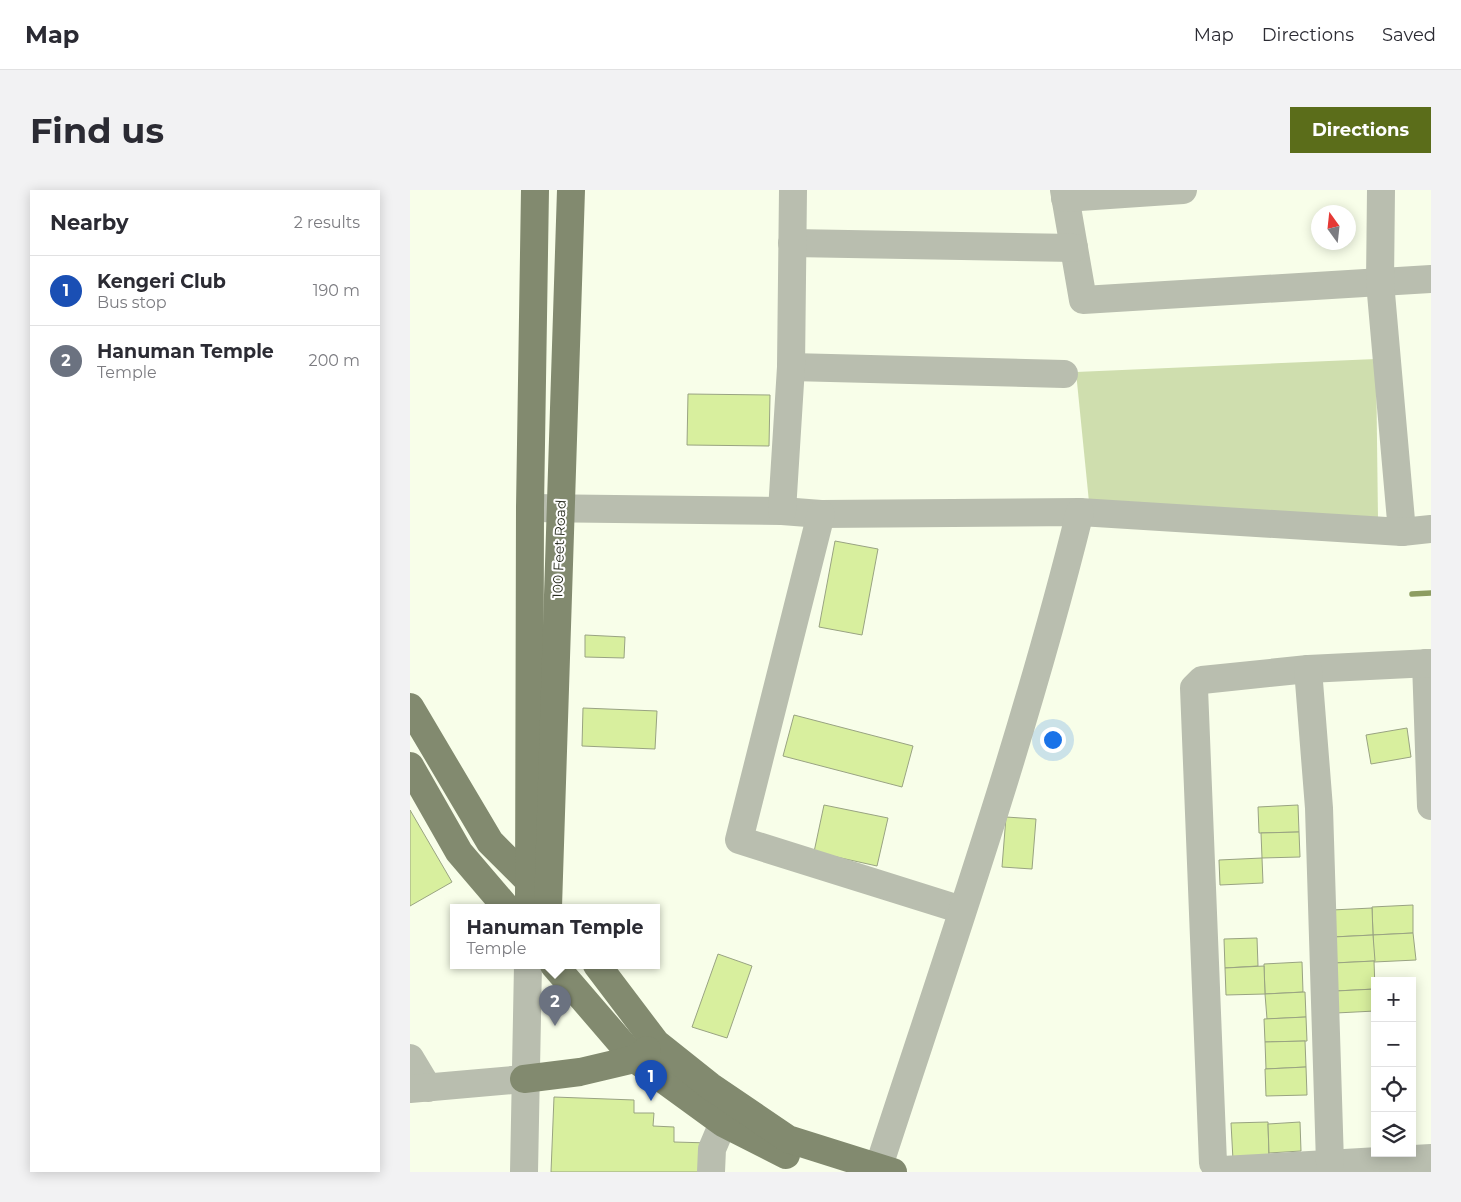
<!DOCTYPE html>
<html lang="en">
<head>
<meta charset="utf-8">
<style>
  :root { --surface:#fff; --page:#f2f2f3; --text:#2b2b33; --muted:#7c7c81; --line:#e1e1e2; --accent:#5b6d1a }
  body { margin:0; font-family:Montserrat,sans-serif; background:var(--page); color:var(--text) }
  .controls { position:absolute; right:15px; bottom:15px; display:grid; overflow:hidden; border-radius:0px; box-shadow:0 2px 12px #0003 }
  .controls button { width:45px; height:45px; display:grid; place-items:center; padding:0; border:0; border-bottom:1px solid var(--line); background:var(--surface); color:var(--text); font:25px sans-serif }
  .compass { position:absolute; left:901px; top:15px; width:45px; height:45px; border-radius:50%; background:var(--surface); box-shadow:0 2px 12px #0003; rotate:345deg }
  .you { position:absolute; left:642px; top:549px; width:18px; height:18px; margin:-12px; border:4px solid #fff; border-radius:50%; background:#1a73e8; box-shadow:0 0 0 8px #1a73e833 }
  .badge { display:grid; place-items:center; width:32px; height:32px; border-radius:50%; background:var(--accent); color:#fff; font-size:16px; font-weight:700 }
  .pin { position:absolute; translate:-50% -41px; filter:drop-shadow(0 1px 2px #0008) }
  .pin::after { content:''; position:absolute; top:26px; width:18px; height:15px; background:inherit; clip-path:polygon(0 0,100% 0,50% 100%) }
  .popup { position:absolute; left:40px; top:714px; width:210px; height:65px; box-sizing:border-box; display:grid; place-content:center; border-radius:0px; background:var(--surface); filter:drop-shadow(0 1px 4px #0005); font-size:16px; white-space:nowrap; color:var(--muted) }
  .popup b { font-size:19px; color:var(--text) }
  .popup::after { content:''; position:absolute; left:50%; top:100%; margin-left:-10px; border:10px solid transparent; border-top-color:var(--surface) }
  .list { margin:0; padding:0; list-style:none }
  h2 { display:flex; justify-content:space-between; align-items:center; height:65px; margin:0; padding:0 20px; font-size:21px }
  h2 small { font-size:16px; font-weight:400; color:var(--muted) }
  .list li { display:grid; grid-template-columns:32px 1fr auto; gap:15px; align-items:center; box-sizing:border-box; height:70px; padding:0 20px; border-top:1px solid var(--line) }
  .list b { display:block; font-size:19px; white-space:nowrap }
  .list p { margin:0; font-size:16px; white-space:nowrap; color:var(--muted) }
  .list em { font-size:16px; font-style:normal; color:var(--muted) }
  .icon { flex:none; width:28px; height:28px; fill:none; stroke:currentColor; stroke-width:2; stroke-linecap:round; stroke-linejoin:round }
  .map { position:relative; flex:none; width:1021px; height:982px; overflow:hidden; border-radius:0px }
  header { display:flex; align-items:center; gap:30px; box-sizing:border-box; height:70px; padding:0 25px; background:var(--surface); border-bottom:1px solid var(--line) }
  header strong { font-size:24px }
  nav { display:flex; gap:28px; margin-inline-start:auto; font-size:18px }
  .intro { display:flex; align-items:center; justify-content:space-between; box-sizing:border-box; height:120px; padding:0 30px }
  h1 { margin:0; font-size:35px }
  .button { padding:12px 22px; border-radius:0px; background:var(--accent); color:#fff; font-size:18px; font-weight:700 }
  main { display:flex; gap:30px; padding:0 30px }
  aside { flex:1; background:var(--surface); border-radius:0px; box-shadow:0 2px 12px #0003 }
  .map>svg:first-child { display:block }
  .green { fill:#cfdeae }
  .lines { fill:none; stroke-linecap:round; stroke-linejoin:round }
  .stream { stroke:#8d9d61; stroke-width:5.5 }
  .building { fill:#d8ef9e; stroke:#99a382 }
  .minor { stroke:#b9beaf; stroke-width:28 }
  .major { stroke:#828a6f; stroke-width:28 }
  .labels { text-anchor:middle; stroke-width:4; stroke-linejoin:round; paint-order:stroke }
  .street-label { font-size:14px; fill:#2a2e20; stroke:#fff }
</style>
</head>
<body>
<header>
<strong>Map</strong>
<nav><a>Map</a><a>Directions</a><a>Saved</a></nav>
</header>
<div class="intro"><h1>Find us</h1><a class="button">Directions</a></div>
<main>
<aside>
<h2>Nearby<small>2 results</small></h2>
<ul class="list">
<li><span class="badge" style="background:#1a4fb4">1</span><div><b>Kengeri Club</b><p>Bus stop</p></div><em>190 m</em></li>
<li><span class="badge" style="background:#6b7280">2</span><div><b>Hanuman Temple</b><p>Temple</p></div><em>200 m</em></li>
</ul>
</aside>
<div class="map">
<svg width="1021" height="982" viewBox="0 0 1021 982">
  <rect width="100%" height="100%" fill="#f8fee9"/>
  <!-- green -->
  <path class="green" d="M966,169L968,329L679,312L666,182Z"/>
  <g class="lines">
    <!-- stream -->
    <path class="stream" d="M1002,404L1021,403"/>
  </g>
  <!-- building -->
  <g class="building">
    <path d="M278,204L360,205L359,256L277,255Z"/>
    <path d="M425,351L468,359L452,445L409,437Z"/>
    <path d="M175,445L215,447L214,468L175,467Z"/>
    <path d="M173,518L247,521L245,559L172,556Z"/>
    <path d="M384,525L503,556L492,597L373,566Z"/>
    <path d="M997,538L1001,567L961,574L956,545Z"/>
    <path d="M414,615L478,628L467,676L404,662Z"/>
    <path d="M888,615L889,642L849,643L848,617Z"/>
    <path d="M0,620L42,692L0,716Z"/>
    <path d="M596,627L626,629L622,679L592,677Z"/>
    <path d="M889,642L890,667L852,668L851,643Z"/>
    <path d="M852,668L853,693L810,695L809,670Z"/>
    <path d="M1003,715V743L963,745L962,717Z"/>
    <path d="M962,718L963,745L923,747L922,720Z"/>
    <path d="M1003,743L1006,770L964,772L963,745Z"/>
    <path d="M963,745L965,771L924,773L923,747Z"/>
    <path d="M847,748L848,776L815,778L814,749Z"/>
    <path d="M308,764L342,776L317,848L282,837Z"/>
    <path d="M964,771L965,799L925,801L924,773Z"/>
    <path d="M892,772L893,802L855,804L854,774Z"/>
    <path d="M854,776L855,804L816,805L815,778Z"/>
    <path d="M965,799V821L926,823V801Z"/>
    <path d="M895,802L896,827L857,829L855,804Z"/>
    <path d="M896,827L897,851L855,852L854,829Z"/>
    <path d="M895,851L896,877L856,879L855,852Z"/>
    <path d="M896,877L897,905L856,906L855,879Z"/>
    <path d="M144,907L224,910V923H244L243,936L264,937V952L300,953L299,982H141Z"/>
    <path d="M858,932L859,968L823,970L821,933Z"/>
    <path d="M890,932L891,961L859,963L858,934Z"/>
  </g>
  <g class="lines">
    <!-- minor -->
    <g class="minor">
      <path d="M654,0L673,110L1021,89"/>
      <path d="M971,0L970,92L992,342"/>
      <path d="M655,8L773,0"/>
      <path d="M382,53L664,58"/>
      <path d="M381,177L654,184"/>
      <path d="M120,318L372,321L411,324L670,322L992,342L1021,339"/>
      <path d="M372,321L381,177L383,0"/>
      <path d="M411,324L329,650L552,720"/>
      <path d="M1016,473L1021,616"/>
      <path d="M1021,473L898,479L792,490L784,498L803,973L813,980L1021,968"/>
      <path d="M898,479L909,618L920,973"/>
      <path d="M0,868L18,898"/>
      <path d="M0,899L114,889"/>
      <path d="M468,979C539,761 615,544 670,322"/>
      <path d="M114,982L118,775"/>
      <path d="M301,982L302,959L313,933"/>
    </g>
    <!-- major -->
    <g class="major">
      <path d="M0,517L80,652L125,697"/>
      <path d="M0,576L49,662L96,717"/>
      <path d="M119,717L120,318L125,0"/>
      <path d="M138,717L161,0"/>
      <path d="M144,775L225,869L313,933L376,965"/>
      <path d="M187,775L246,853L300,896L378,949L483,982"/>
      <path d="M114,889L170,882L225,869L237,860"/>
    </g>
  </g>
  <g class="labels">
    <!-- street labels -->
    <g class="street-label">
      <text transform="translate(149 359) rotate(-88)" y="5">100 Feet Road</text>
    </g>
  </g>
</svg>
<div class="controls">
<button>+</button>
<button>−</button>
<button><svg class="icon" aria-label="locate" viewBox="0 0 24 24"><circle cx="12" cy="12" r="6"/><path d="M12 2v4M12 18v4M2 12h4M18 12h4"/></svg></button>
<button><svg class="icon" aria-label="layers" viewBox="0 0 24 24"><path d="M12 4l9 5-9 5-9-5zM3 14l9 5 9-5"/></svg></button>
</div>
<svg class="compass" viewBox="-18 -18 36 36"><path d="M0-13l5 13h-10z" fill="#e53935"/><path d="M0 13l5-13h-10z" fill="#7c7c81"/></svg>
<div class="you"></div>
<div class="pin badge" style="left:241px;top:911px;background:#1a4fb4">1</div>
<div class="pin badge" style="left:145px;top:836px;background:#6b7280">2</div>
<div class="popup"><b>Hanuman Temple</b>Temple</div>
</div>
</main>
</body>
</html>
